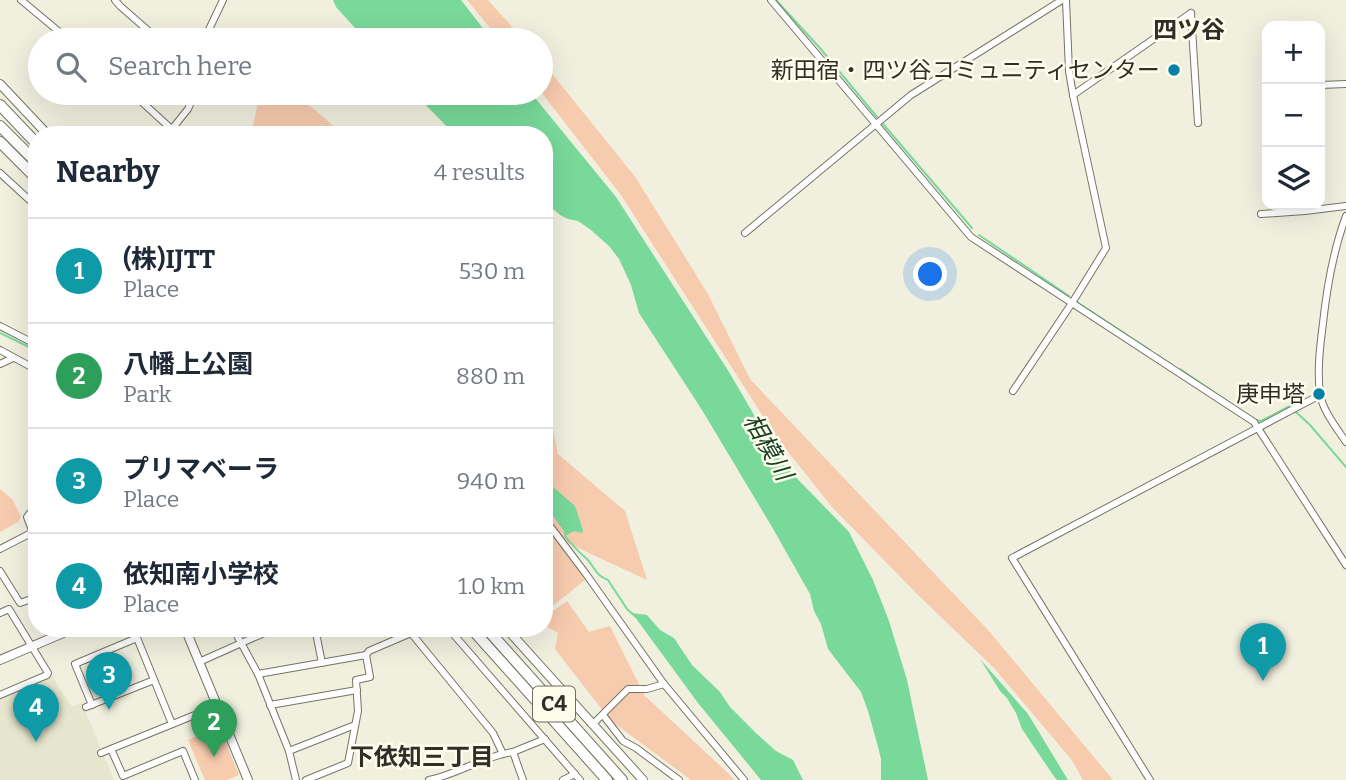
<!DOCTYPE html>
<html lang="en">
<head>
<meta charset="utf-8">
<style>
  :root { --surface:#fff; --page:#f6f6f7; --text:#1f2937; --muted:#747a83; --line:#e0e1e3; --accent:#7c3aed }
  body { margin:0; font-family:Bitter,"Noto Sans JP",serif; background:var(--page); color:var(--text) }
  .controls { position:absolute; right:21px; top:21px; display:grid; overflow:hidden; border-radius:14px; box-shadow:0 7px 28px #0002 }
  .controls button { width:63px; height:63px; display:grid; place-items:center; padding:0; border:0; border-bottom:2px solid var(--line); background:var(--surface); color:var(--text); font:35px sans-serif }
  .you { position:absolute; left:931px; top:275px; width:24px; height:24px; margin:-18px; border:5px solid #fff; border-radius:50%; background:#1a73e8; box-shadow:0 0 0 10px #1a73e833 }
  .badge { display:grid; place-items:center; width:46px; height:46px; border-radius:50%; background:var(--accent); color:#fff; font-size:23px; font-weight:700 }
  .pin { position:absolute; translate:-50% -58px; filter:drop-shadow(0 2px 4px #0008) }
  .pin::after { content:''; position:absolute; top:37px; width:24px; height:21px; background:inherit; clip-path:polygon(0 0,100% 0,50% 100%) }
  .list { margin:0; padding:0; list-style:none }
  h2 { display:flex; justify-content:space-between; align-items:center; height:91px; margin:0; padding:0 28px; font-size:30px }
  h2 small { font-size:23px; font-weight:400; color:var(--muted) }
  .list li { display:grid; grid-template-columns:46px 1fr auto; gap:21px; align-items:center; box-sizing:border-box; height:105px; padding:0 28px; border-top:2px solid var(--line) }
  .list b { display:block; font-size:26px; white-space:nowrap }
  .list p { margin:0; font-size:23px; white-space:nowrap; color:var(--muted) }
  .list em { font-size:23px; font-style:normal; color:var(--muted) }
  .icon { flex:none; width:38px; height:38px; fill:none; stroke:currentColor; stroke-width:2; stroke-linecap:round; stroke-linejoin:round }
  .map { position:relative; flex:none; width:1346px; height:780px; overflow:hidden }
  .search { position:absolute; background:var(--surface); box-shadow:0 7px 28px #0002; left:28px; top:28px; width:525px; height:77px; display:flex; align-items:center; gap:18px; box-sizing:border-box; padding:0 24px; border-radius:38px; color:var(--muted); font-size:26px }
  .panel { position:absolute; background:var(--surface); box-shadow:0 7px 28px #0002; left:28px; top:126px; width:525px; height:511px; border-radius:28px }
  .map>svg:first-child { display:block }
  .built { fill:#e6e5cd }
  .green { fill:#f7cbae }
  .water { fill:#78d99a }
  .lines { fill:none; stroke-linecap:round; stroke-linejoin:round }
  .stream { stroke:#78d99a; stroke-width:2 }
  .street-casing { stroke:#757565; stroke-width:8 }
  .secondary-casing { stroke:#757565; stroke-width:10 }
  .highway-casing { stroke:#757565; stroke-width:12 }
  .street { stroke:#fff; stroke-width:6 }
  .secondary { stroke:#fff; stroke-width:8 }
  .highway { stroke:#fff; stroke-width:10 }
  .poi-dot { fill:#0580a6; stroke:#fefdec; stroke-width:2.5 }
  .labels { text-anchor:middle; stroke-width:5; stroke-linejoin:round; paint-order:stroke }
  .shield { fill:#fefdec; stroke:#6d6d63; stroke-width:2 }
  .shield-label { font-size:21px; font-weight:bold; fill:#2f2f28 }
  .poi-label { font-size:23px; fill:#2f2f28; stroke:#fefdec; text-anchor:end }
  .neighbourhood-label { font-size:24px; font-weight:bold; fill:#2f2f28; stroke:#fefdec }
  .water-label { font-size:24px; font-style:italic; fill:#184128; stroke:#fefdec }
</style>
</head>
<body>
<div class="map">
<svg width="1346" height="780" viewBox="0 0 1346 780">
  <rect width="100%" height="100%" fill="#f1f0df"/>
  <!-- built -->
  <path class="built" d="M52,676L71,706L82,703L114,780H0V699Z"/>
  <!-- green -->
  <g class="green">
    <path d="M467,0H488L524,40H500Z"/>
    <path d="M541,60L636,178L708,294L750,379L988,630L1113,780H1083L1071,759L994,668L918,595L832,507L777,438L621,195L541,92Z"/>
    <path d="M260,93H295L344,135H256L252,130Z"/>
    <path d="M544,383L558,454L625,511L647,580L563,541L590,576L544,613Z"/>
    <path d="M0,489L13,500L21,517L18,522L0,532Z"/>
    <path d="M567,601L589,632L610,626L645,696L729,774L734,780H691L610,720L555,649L558,633L544,625V617Z"/>
    <path d="M219,726L239,775L227,780H205L188,740Z"/>
  </g>
  <!-- water -->
  <g class="water">
    <path d="M333,0H461L492,40H366L336,7Z"/>
    <path d="M414,93H531L616,197L729,372L782,463L849,532L873,580L889,621L907,680L928,780H881V759L877,743L868,711L861,692L828,649L821,624L814,611L810,594L772,527L702,410L639,313L631,285L619,259L609,246L591,230L578,221L568,219L560,215L544,201V135H455Z"/>
    <path d="M544,479L575,506L583,530L582,533L574,531L565,536L564,531L544,504Z"/>
    <path d="M632,613L647,615L660,630L674,638L692,665L720,692L730,707L758,735L776,751L793,760L803,780H761L698,703Z"/>
    <path d="M980,659L1028,714L1068,780H1057L1053,775L1022,729L1016,713L1007,698L1000,691Z"/>
  </g>
  <g class="lines">
    <!-- stream -->
    <g class="stream">
      <path d="M776,0L819,47L877,117"/>
      <path d="M883,124L972,228"/>
      <path d="M979,235L1069,296"/>
      <path d="M1077,302L1150,350"/>
      <path d="M0,333L37,351"/>
      <path d="M1157,355L1171,364"/>
      <path d="M1180,369L1230,403"/>
      <path d="M1295,411L1310,425L1346,467"/>
      <path d="M1256,420L1261,421L1290,406L1291,407"/>
      <path d="M565,536C572,545 579,552 587,559C596,569 595,575 608,580L627,609L636,617"/>
    </g>
    <!-- street casing -->
    <g class="street-casing">
      <g id="street">
        <path d="M21,0L69,40"/>
        <path d="M115,0L120,6L159,40"/>
        <path d="M771,0L971,237L1254,422L1346,565"/>
        <path d="M1066,0L1069,71L1073,95"/>
        <path d="M1191,13L1198,123"/>
        <path d="M204,40L223,0"/>
        <path d="M1320,85L1346,84"/>
        <path d="M132,93L178,135"/>
        <path d="M172,129L188,109L195,93"/>
        <path d="M0,173L37,207"/>
        <path d="M1261,214L1305,211L1346,206"/>
        <path d="M1346,216C1333,251 1327,286 1323,323C1320,346 1317,371 1320,394C1323,411 1336,427 1346,442"/>
        <path d="M745,233L911,95L1062,0"/>
        <path d="M0,326L37,345"/>
        <path d="M0,350L37,370"/>
        <path d="M0,364L13,358"/>
        <path d="M1013,391L1072,303L1106,248L1073,95L1191,13"/>
        <path d="M37,510L30,513L27,517L37,543"/>
        <path d="M544,518L586,574L664,684L744,780"/>
        <path d="M0,549L33,532"/>
        <path d="M0,571L20,603L37,597"/>
        <path d="M0,613L9,609L48,673L47,675L0,695"/>
        <path d="M133,628L172,724"/>
        <path d="M233,628L258,674L289,751L296,780"/>
        <path d="M315,628L322,663"/>
        <path d="M407,628L493,733L503,754"/>
        <path d="M448,628L580,780"/>
        <path d="M366,655L369,651L411,633"/>
        <path d="M199,662L264,633L285,628"/>
        <path d="M258,674L366,655L370,677L356,680L358,711L348,763L306,780"/>
        <path d="M92,705L75,664L137,638"/>
        <path d="M270,705L357,690"/>
        <path d="M86,707L154,680"/>
        <path d="M603,715L623,741L636,748L679,780"/>
        <path d="M592,725L628,689H647L664,684"/>
        <path d="M111,749L123,776L183,751L195,780"/>
        <path d="M289,751L355,725"/>
        <path d="M101,753L217,706"/>
        <path d="M429,780C458,774 484,756 513,752"/>
        <path d="M523,780L513,752L545,739"/>
        <path d="M563,780L575,774"/>
        <path d="M1150,780L1012,558L1320,395"/>
      </g>
    </g>
    <!-- secondary casing -->
    <g class="secondary-casing">
      <g id="secondary">
        <path d="M0,84L48,135"/>
        <path d="M185,628L248,780"/>
        <path d="M506,628L643,780"/>
        <path d="M0,660L75,628"/>
      </g>
    </g>
    <!-- highway casing -->
    <g class="highway-casing">
      <g id="highway">
        <path d="M0,105L37,144"/>
        <path d="M0,126L37,163"/>
        <path d="M0,142L37,179"/>
        <path d="M471,628L607,780"/>
        <path d="M486,628L622,780"/>
      </g>
    </g>
    <!-- street -->
    <use href="#street" class="street"/>
    <!-- secondary -->
    <use href="#secondary" class="secondary"/>
    <!-- highway -->
    <use href="#highway" class="highway"/>
  </g>
  <!-- markers -->
  <g class="poi-dot">
    <circle cx="1174" cy="70" r="7"/>
    <circle cx="1319" cy="394" r="7"/>
  </g>
  <g class="labels">
    <!-- shield labels -->
    <rect class="shield" x="533" y="686.5" width="42" height="35" rx="5"/>
    <g class="shield-label">
      <text x="554" y="711">C4</text>
    </g>
    <!-- poi labels -->
    <g class="poi-label">
      <text x="1160" y="78">新田宿・四ツ谷コミュニティセンター</text>
      <text x="1305" y="402">庚申塔</text>
    </g>
    <!-- neighbourhood labels -->
    <g class="neighbourhood-label">
      <text x="1189" y="38">四ツ谷</text>
      <text x="422" y="765">下依知三丁目</text>
    </g>
    <!-- water labels -->
    <g class="water-label">
      <text transform="translate(768 447) rotate(60)" y="8">相模川</text>
    </g>
  </g>
</svg>
<div class="controls">
<button>+</button>
<button>−</button>
<button><svg class="icon" aria-label="layers" viewBox="0 0 24 24"><path d="M12 4l9 5-9 5-9-5zM3 14l9 5 9-5"/></svg></button>
</div>
<div class="you"></div>
<div class="pin badge" style="left:1263px;top:681px;background:#0f9aa8">1</div>
<div class="pin badge" style="left:214px;top:757px;background:#2e9e5b">2</div>
<div class="pin badge" style="left:109px;top:710px;background:#0f9aa8">3</div>
<div class="pin badge" style="left:36px;top:742px;background:#0f9aa8">4</div>
<div class="search"><svg class="icon" aria-label="search" viewBox="0 0 24 24"><circle cx="10" cy="10" r="6"/><path d="M15 15l6 6"/></svg>Search here</div>
<section class="panel">
<h2>Nearby<small>4 results</small></h2>
<ul class="list">
<li><span class="badge" style="background:#0f9aa8">1</span><div><b>(株)IJTT</b><p>Place</p></div><em>530 m</em></li>
<li><span class="badge" style="background:#2e9e5b">2</span><div><b>八幡上公園</b><p>Park</p></div><em>880 m</em></li>
<li><span class="badge" style="background:#0f9aa8">3</span><div><b>プリマベーラ</b><p>Place</p></div><em>940 m</em></li>
<li><span class="badge" style="background:#0f9aa8">4</span><div><b>依知南小学校</b><p>Place</p></div><em>1.0 km</em></li>
</ul>
</section>
</div>
</body>
</html>
